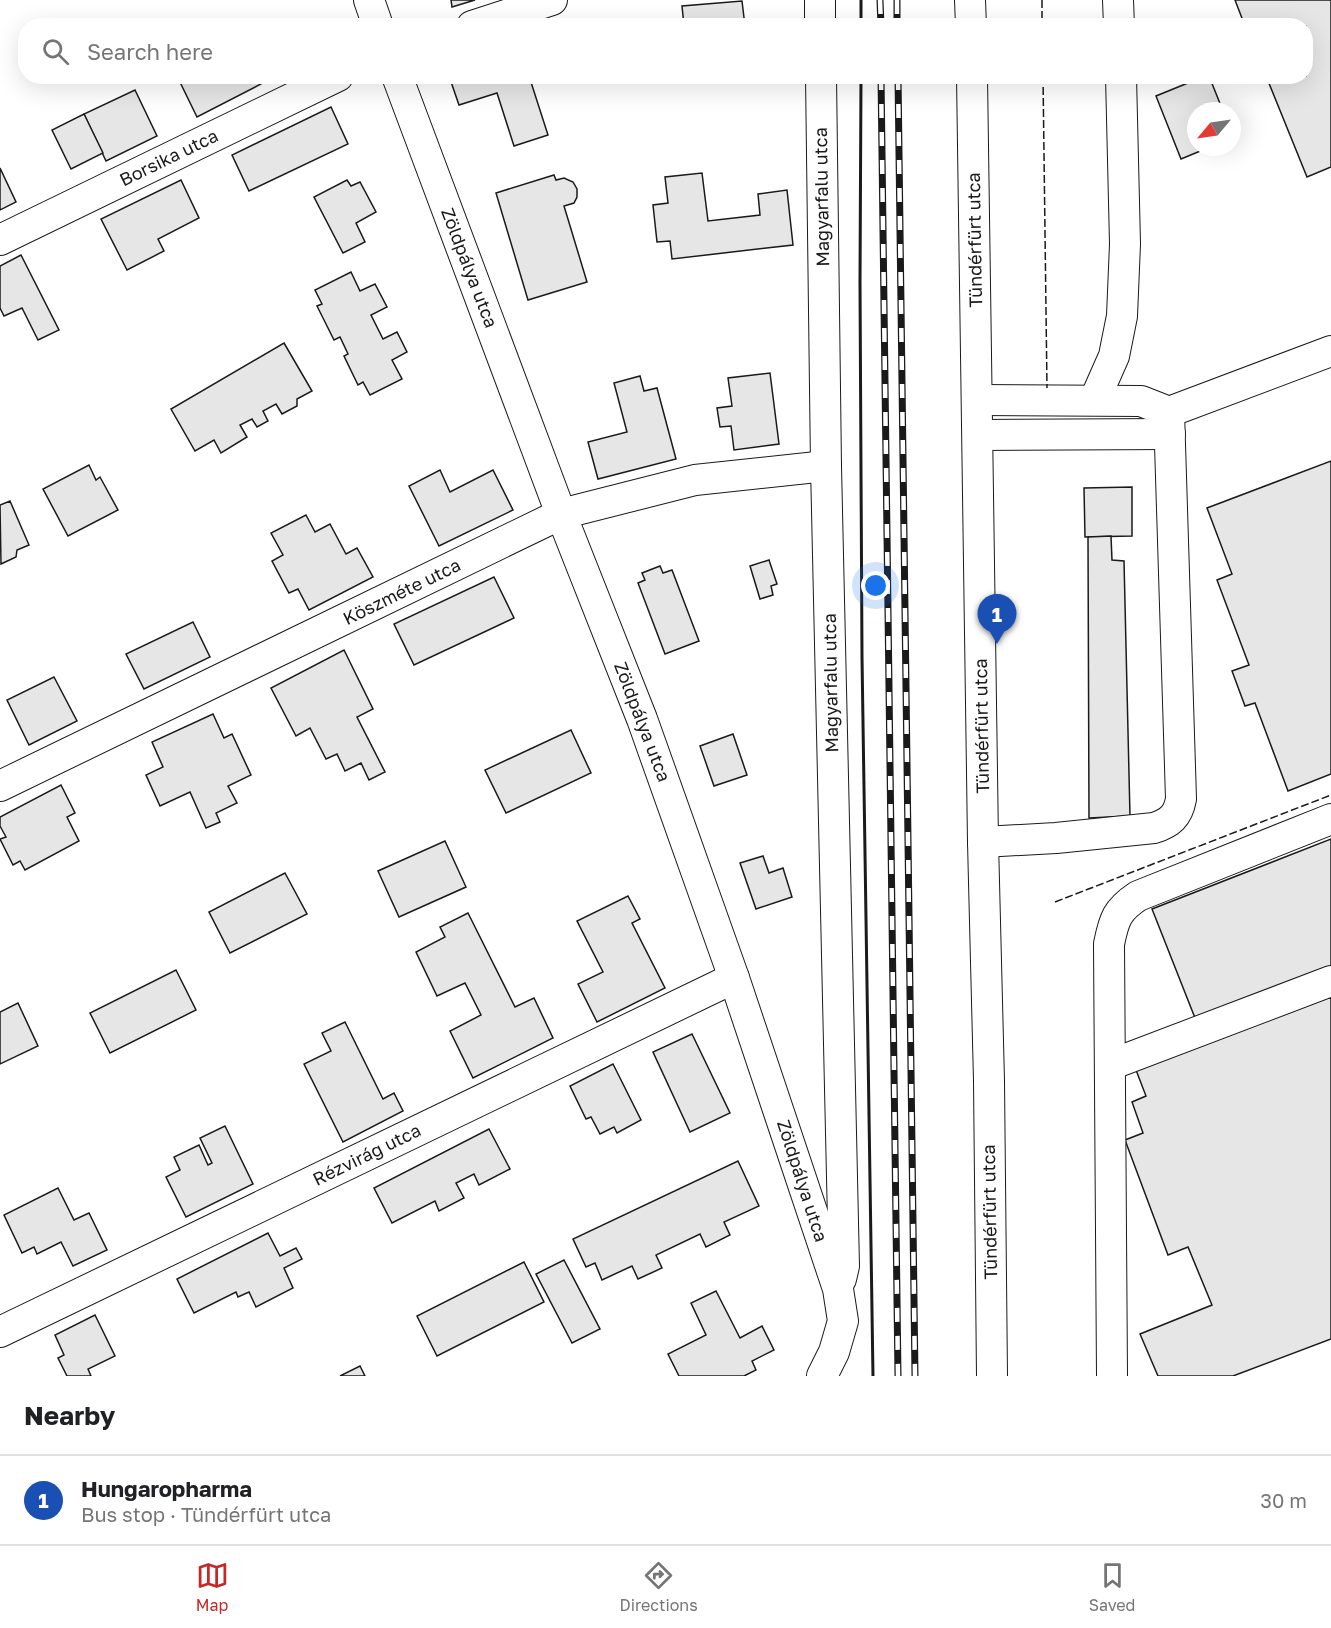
<!DOCTYPE html>
<html lang="en">
<head>
<meta charset="utf-8">
<style>
  :root { --surface:#fff; --page:#f2f2f2; --text:#202124; --muted:#757577; --line:#e0e0e0; --accent:#c62828 }
  body { margin:0; font-family:"Golos Text",sans-serif; background:var(--page); color:var(--text) }
  .compass { position:absolute; left:1187px; top:102px; width:54px; height:54px; border-radius:50%; background:var(--surface); box-shadow:0 6px 24px #0002; rotate:241deg }
  .you { position:absolute; left:876px; top:586px; width:21px; height:21px; margin:-15px; border:4px solid #fff; border-radius:50%; background:#1a73e8; box-shadow:0 0 0 9px #1a73e833 }
  .badge { display:grid; place-items:center; width:39px; height:39px; border-radius:50%; background:var(--accent); color:#fff; font-size:20px; font-weight:700 }
  .pin { position:absolute; translate:-50% -50px; filter:drop-shadow(0 2px 3px #0008) }
  .pin::after { content:''; position:absolute; top:32px; width:21px; height:18px; background:inherit; clip-path:polygon(0 0,100% 0,50% 100%) }
  .list { margin:0; padding:0; list-style:none }
  h2 { display:flex; justify-content:space-between; align-items:center; height:78px; margin:0; padding:0 24px; font-size:26px }
  h2 small { font-size:20px; font-weight:400; color:var(--muted) }
  .list li { display:grid; grid-template-columns:39px 1fr auto; gap:18px; align-items:center; box-sizing:border-box; height:90px; padding:0 24px; border-top:2px solid var(--line) }
  .list b { display:block; font-size:22px; white-space:nowrap }
  .list p { margin:0; font-size:20px; white-space:nowrap; color:var(--muted) }
  .list em { font-size:20px; font-style:normal; color:var(--muted) }
  .icon { flex:none; width:33px; height:33px; fill:none; stroke:currentColor; stroke-width:2; stroke-linecap:round; stroke-linejoin:round }
  .map { position:relative; flex:none; width:1331px; height:1376px; overflow:hidden }
  .search { position:absolute; background:var(--surface); box-shadow:0 6px 24px #0002; left:18px; right:18px; top:18px; height:66px; display:flex; align-items:center; gap:15px; box-sizing:border-box; padding:0 21px; border-radius:24px; color:var(--muted); font-size:22px }
  .sheet { height:168px; background:var(--surface) }
  nav { display:flex; justify-content:space-around; align-items:center; box-sizing:border-box; height:84px; border-top:2px solid var(--line); background:var(--surface); font-size:16px; color:var(--muted) }
  nav a { display:grid; justify-items:center; gap:3px }
  nav .on { color:var(--accent) }
  .map>svg:first-child { display:block }
  .building { fill:#e6e6e6; stroke:#1a1a1a; stroke-width:1.5 }
  .lines { fill:none; stroke-linecap:round; stroke-linejoin:round }
  .minor-casing { stroke:#1a1a1a; stroke-width:32 }
  .minor { stroke:#fff; stroke-width:30 }
  .rail-casing { stroke:#1a1a1a; stroke-width:7 }
  .rail { stroke:#fff; stroke-width:4.5; stroke-dasharray:14; stroke-linecap:butt }
  .fence { stroke:#1a1a1a; stroke-width:1.5; stroke-dasharray:8 3; stroke-linecap:butt }
  .wall { stroke:#1a1a1a; stroke-width:3 }
  .labels { text-anchor:middle; stroke-width:4.5; stroke-linejoin:round; paint-order:stroke }
  .street-label { font-size:18px; fill:#1a1a1a; stroke:#fff }
</style>
</head>
<body>
<div class="map">
<svg width="1331" height="1376" viewBox="0 0 1331 1376">
  <rect width="100%" height="100%" fill="#fff"/>
  <!-- building -->
  <g class="building">
    <path d="M451,0H475L452,7Z"/>
    <path d="M1235,0H1331V167L1307,177L1266,76H1306V26H1245Z"/>
    <path d="M742,1L745,26H684L682,6Z"/>
    <path d="M177,76H258L261,84L197,117Z"/>
    <path d="M449,76H529L548,135L514,146L497,93L459,105Z"/>
    <path d="M1205,76H1209L1223,111H1196V147H1210L1181,159L1156,96Z"/>
    <path d="M135,90L157,136L106,161L84,114Z"/>
    <path d="M331,107L348,144L249,191L232,155Z"/>
    <path d="M84,114L103,153L71,169L52,130Z"/>
    <path d="M0,168L16,202L0,210Z"/>
    <path d="M702,173L708,221L760,215L758,194L787,190L793,245L672,259L670,241L657,242L653,205L668,203L665,177Z"/>
    <path d="M554,175L556,180L564,178L573,182L577,189V197L574,203L564,206L587,282L528,300L496,193Z"/>
    <path d="M181,180L199,218L158,239L164,251L127,270L101,219Z"/>
    <path d="M347,180L351,186L360,182L376,212L356,223L365,242L343,253L314,197Z"/>
    <path d="M21,255L59,330L38,340L22,308L4,316L0,308V266Z"/>
    <path d="M351,272L360,291L375,284L387,307L371,315L383,339L397,332L407,352L392,360L402,379L370,395L363,382L358,385L344,356L348,354L340,337L334,340L317,306L322,304L315,290Z"/>
    <path d="M284,343L312,391L297,399V406L282,414L276,404L263,411L268,421L257,427L252,419L240,425L247,437L221,453L214,440L195,451L171,409Z"/>
    <path d="M770,373L779,444L734,450L731,426L720,427L717,408L732,406L728,378Z"/>
    <path d="M640,376L644,391L657,388L676,459L598,479L588,442L627,432L614,383Z"/>
    <path d="M1331,461V774L1288,791L1255,703L1245,706L1232,671L1249,665L1217,580L1232,574L1207,508Z"/>
    <path d="M89,465L96,480L100,477L118,510L68,536L43,489Z"/>
    <path d="M440,470L450,492L493,470L513,510L439,546L409,486Z"/>
    <path d="M1132,487V536L1085,537L1084,488Z"/>
    <path d="M10,501L29,545L17,550L16,557L1,564L0,505Z"/>
    <path d="M306,515L315,532L330,524L346,554L357,548L373,577L309,610L298,589L289,593L272,561L283,555L271,533Z"/>
    <path d="M1111,536L1112,560L1124,561L1130,816L1089,818L1088,537Z"/>
    <path d="M769,560L777,584L771,586L773,595L760,599L750,566Z"/>
    <path d="M660,566L663,573L672,570L699,641L665,654L638,583L645,580L642,573Z"/>
    <path d="M494,577L514,618L414,665L394,624Z"/>
    <path d="M193,622L210,657L144,689L126,654Z"/>
    <path d="M344,650L373,709L357,717L385,772L369,780L361,763L345,771L337,754L326,759L310,728L296,736L271,688Z"/>
    <path d="M54,677L77,721L29,745L7,700Z"/>
    <path d="M213,714L224,738L232,734L251,775L228,786L237,803L216,813L220,822L206,828L190,792L160,806L146,775L163,767L152,742Z"/>
    <path d="M571,730L591,773L506,813L485,770Z"/>
    <path d="M733,734L747,775L714,786L700,746Z"/>
    <path d="M61,785L75,813L67,817L79,841L25,870L20,861L13,865L0,839L6,837L0,826V817Z"/>
    <path d="M1331,839V970L1197,1023L1152,909Z"/>
    <path d="M445,841L466,887L399,917L378,871Z"/>
    <path d="M763,856L769,873L783,868L792,897L756,909L740,863Z"/>
    <path d="M285,873L307,914L230,953L209,912Z"/>
    <path d="M628,896L640,919L632,923L665,988L597,1022L578,984L603,972L577,921Z"/>
    <path d="M468,913L515,1007L534,998L553,1038L473,1078L450,1031L481,1015L465,983L437,996L416,952L445,937L440,927Z"/>
    <path d="M176,970L196,1010L110,1053L90,1013Z"/>
    <path d="M1331,997V1339L1233,1376H1158L1140,1334L1212,1305L1188,1247L1168,1255L1125,1140L1143,1133L1132,1102L1146,1096L1136,1070Z"/>
    <path d="M18,1003L38,1046L0,1064V1012Z"/>
    <path d="M345,1022L383,1099L394,1093L403,1111L343,1142L304,1064L331,1051L322,1033Z"/>
    <path d="M692,1034L730,1113L690,1132L653,1052Z"/>
    <path d="M613,1064L641,1120L617,1133L614,1127L600,1134L591,1117L586,1119L570,1086Z"/>
    <path d="M225,1126L253,1184L186,1217L166,1177L180,1170L174,1157L199,1145L208,1165L212,1163L200,1138Z"/>
    <path d="M489,1129L510,1169L479,1185L474,1174L456,1183L464,1198L439,1211L435,1201L392,1223L374,1188Z"/>
    <path d="M738,1161L759,1206L724,1222L730,1235L706,1247L700,1234L656,1255L662,1268L638,1279L632,1266L602,1280L595,1263L586,1267L573,1239Z"/>
    <path d="M58,1188L74,1220L89,1213L107,1250L73,1266L61,1242L37,1254L34,1247L22,1253L4,1215Z"/>
    <path d="M268,1233L280,1256L296,1248L302,1259L284,1268L293,1288L256,1307L249,1292L238,1297L236,1292L194,1313L177,1279Z"/>
    <path d="M564,1260L600,1329L572,1343L536,1274Z"/>
    <path d="M524,1262L544,1302L437,1356L417,1316Z"/>
    <path d="M716,1291L740,1338L762,1326L774,1350L752,1361L756,1370L744,1376H679L668,1354L706,1335L691,1303Z"/>
    <path d="M95,1315L115,1356L88,1369L91,1376H67L58,1358L64,1355L55,1335Z"/>
    <path d="M360,1366L365,1376H340Z"/>
  </g>
  <g class="lines">
    <!-- minor casing -->
    <g class="minor-casing">
      <g id="minor">
        <path d="M369,0L378,26"/>
        <path d="M820,0V26"/>
        <path d="M970,0L971,26"/>
        <path d="M1118,0L1119,26"/>
        <path d="M472,26L552,0"/>
        <path d="M397,76L561,514L642,719L734,978L838,1289L843,1321L834,1352L822,1376"/>
        <path d="M821,76L826,466L844,1266L841,1279"/>
        <path d="M972,76L983,842L989,1081L992,1376"/>
        <path d="M0,240L338,76"/>
        <path d="M1095,399L1114,356L1122,316L1125,244L1121,76"/>
        <path d="M978,400L1141,401L1169,412"/>
        <path d="M978,435L1170,434"/>
        <path d="M0,786L561,514L695,480L826,466"/>
        <path d="M983,842L1056,838L1154,828C1170,823 1178,816 1181,799L1169,412L1331,351"/>
        <path d="M1110,1065L1331,981"/>
        <path d="M0,1332L734,978"/>
        <path d="M1112,1376L1109,944C1114,919 1117,910 1138,896L1331,819"/>
      </g>
    </g>
    <!-- minor -->
    <use href="#minor" class="minor"/>
    <!-- rail casing -->
    <g class="rail-casing">
      <g id="rail">
        <path d="M880,0L881,26"/>
        <path d="M897,0V26"/>
        <path d="M881,76L898,1376"/>
        <path d="M898,76L915,1376"/>
      </g>
    </g>
    <!-- rail -->
    <use href="#rail" class="rail"/>
    <!-- fence -->
    <g class="fence">
      <path d="M1042,0V26"/>
      <path d="M1043,76L1047,388"/>
      <path d="M1055,902L1331,795"/>
    </g>
    <!-- wall -->
    <g class="wall">
      <path d="M861,0V26"/>
      <path d="M861,76L860,282L862,657L873,1376"/>
    </g>
  </g>
  <g class="labels">
    <!-- street labels -->
    <g class="street-label">
      <text transform="translate(169 158) rotate(-26)" y="6">Borsika utca</text>
      <text transform="translate(822 197) rotate(-91)" y="6">Magyarfalu utca</text>
      <text transform="translate(975 240) rotate(-91)" y="6">Tündérfürt utca</text>
      <text transform="translate(469 268) rotate(69)" y="6">Zöldpálya utca</text>
      <text transform="translate(402 592) rotate(-26)" y="6">Köszméte utca</text>
      <text transform="translate(831 683) rotate(-91)" y="6">Magyarfalu utca</text>
      <text transform="translate(642 722) rotate(69)" y="6">Zöldpálya utca</text>
      <text transform="translate(982 726) rotate(-91)" y="6">Tündérfürt utca</text>
      <text transform="translate(367 1155) rotate(-26)" y="6">Rézvirág utca</text>
      <text transform="translate(802 1181) rotate(72)" y="6">Zöldpálya utca</text>
      <text transform="translate(990 1212) rotate(-91)" y="6">Tündérfürt utca</text>
    </g>
  </g>
</svg>
<svg class="compass" viewBox="-18 -18 36 36"><path d="M0-13l5 13h-10z" fill="#e53935"/><path d="M0 13l5-13h-10z" fill="#757577"/></svg>
<div class="you"></div>
<div class="pin badge" style="left:997px;top:644px;background:#1a4fb4">1</div>
<div class="search"><svg class="icon" aria-label="search" viewBox="0 0 24 24"><circle cx="10" cy="10" r="6"/><path d="M15 15l6 6"/></svg>Search here</div>
</div>
<section class="sheet">
<h2>Nearby<small></small></h2>
<ul class="list">
<li><span class="badge" style="background:#1a4fb4">1</span><div><b>Hungaropharma</b><p>Bus stop · Tündérfürt utca</p></div><em>30 m</em></li>
</ul>
</section>
<nav>
<a class="on"><svg class="icon" aria-label="map" viewBox="0 0 24 24"><path d="M3 6l6-2 6 2 6-2v14l-6 2-6-2-6 2zM9 4v14M15 6v14"/></svg>Map</a>
<a><svg class="icon" aria-label="directions" viewBox="0 0 24 24"><path d="M12 3l9 9-9 9-9-9zM9 14v-3h6M13 9l2 2-2 2"/></svg>Directions</a>
<a><svg class="icon" aria-label="saved" viewBox="0 0 24 24"><path d="M7 4h10v16l-5-4-5 4z"/></svg>Saved</a>
</nav>
</body>
</html>
